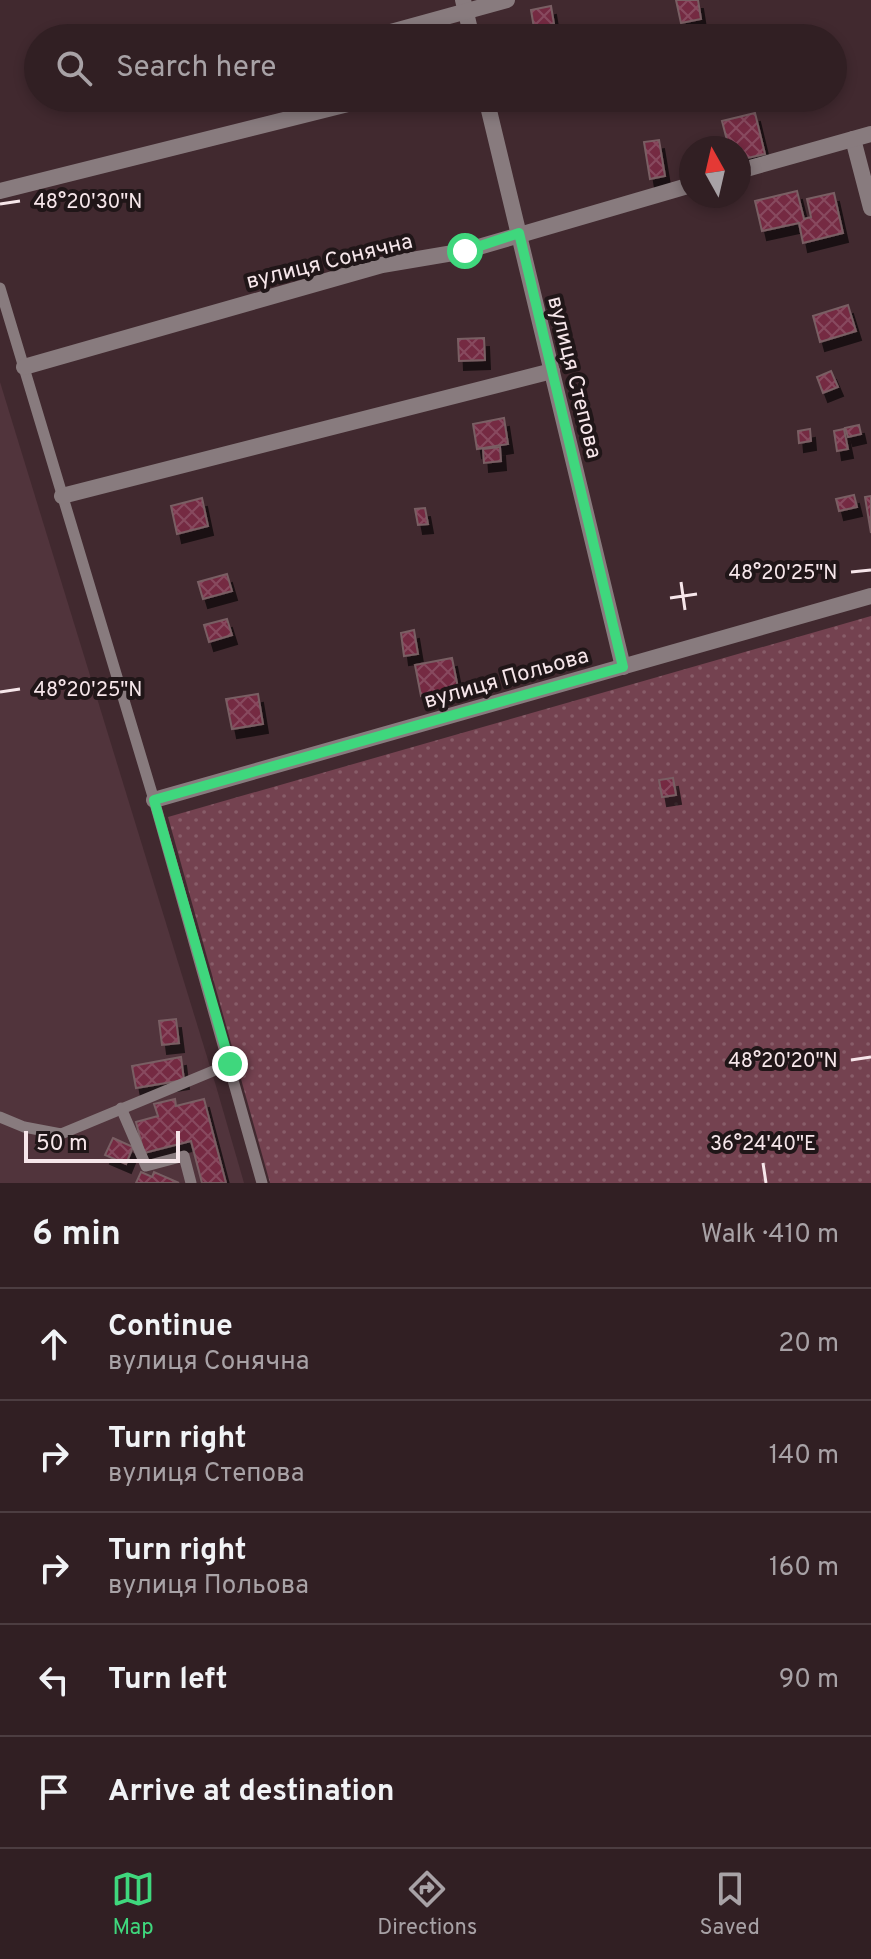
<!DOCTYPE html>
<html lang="en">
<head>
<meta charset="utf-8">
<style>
  :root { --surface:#311f23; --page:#39272b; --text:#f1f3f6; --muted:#a8a2a6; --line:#4c3d41; --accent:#3fd77d }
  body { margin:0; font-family:Overpass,sans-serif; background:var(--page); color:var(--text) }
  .compass { position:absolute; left:679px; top:136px; width:72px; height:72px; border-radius:50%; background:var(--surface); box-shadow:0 4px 12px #0003; rotate:352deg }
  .scale { position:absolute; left:24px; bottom:20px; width:156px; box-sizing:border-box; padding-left:8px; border:4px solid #f6e6ea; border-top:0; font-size:22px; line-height:28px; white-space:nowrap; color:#f6e6ea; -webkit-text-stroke:6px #201618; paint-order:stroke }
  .stop { position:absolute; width:24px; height:24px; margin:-18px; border:6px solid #3fd77d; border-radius:50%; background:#fff }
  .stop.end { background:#3fd77d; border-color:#fff; box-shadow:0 2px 8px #0008 }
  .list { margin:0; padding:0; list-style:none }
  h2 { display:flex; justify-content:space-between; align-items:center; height:104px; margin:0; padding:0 32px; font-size:34px }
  h2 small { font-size:26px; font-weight:400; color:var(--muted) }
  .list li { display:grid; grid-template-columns:52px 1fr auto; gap:24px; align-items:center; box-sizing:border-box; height:112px; padding:0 32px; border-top:2px solid var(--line) }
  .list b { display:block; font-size:30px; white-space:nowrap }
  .list p { margin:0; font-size:26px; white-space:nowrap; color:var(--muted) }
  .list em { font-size:26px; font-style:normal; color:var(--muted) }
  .icon { flex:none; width:44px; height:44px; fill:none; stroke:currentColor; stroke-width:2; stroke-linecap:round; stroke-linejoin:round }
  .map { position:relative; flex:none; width:871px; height:1183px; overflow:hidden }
  .search { position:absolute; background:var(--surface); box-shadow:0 4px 12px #0003; left:24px; right:24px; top:24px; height:88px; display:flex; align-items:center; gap:20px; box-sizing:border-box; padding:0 28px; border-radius:44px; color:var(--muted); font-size:30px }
  .sheet { height:664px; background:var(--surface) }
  nav { display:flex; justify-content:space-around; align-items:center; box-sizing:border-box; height:112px; border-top:2px solid var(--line); background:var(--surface); font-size:22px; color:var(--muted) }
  nav a { display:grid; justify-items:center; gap:4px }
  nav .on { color:var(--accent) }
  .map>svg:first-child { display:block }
  .built { fill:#51343c }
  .garden { fill:url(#garden-dots) }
  .building { fill:url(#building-cross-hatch); stroke:#795e64; stroke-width:2; filter:url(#shadow) }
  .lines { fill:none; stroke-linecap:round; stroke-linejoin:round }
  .service { stroke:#887b7e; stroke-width:11 }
  .minor { stroke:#887b7e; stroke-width:16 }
  .route { stroke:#3fd77d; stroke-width:10 }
  .ticks { fill:none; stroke:#f6e6ea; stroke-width:3 }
  .labels { text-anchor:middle; stroke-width:8; stroke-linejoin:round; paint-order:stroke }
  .street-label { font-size:22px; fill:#f6e6ea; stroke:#201618 }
  .ticks-label { font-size:20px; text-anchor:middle; fill:#f6e6ea; stroke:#201618; stroke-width:8; stroke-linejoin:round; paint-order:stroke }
</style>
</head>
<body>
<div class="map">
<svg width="871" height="1183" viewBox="0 0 871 1183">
  <defs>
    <pattern id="garden-dots" width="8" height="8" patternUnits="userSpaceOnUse" patternTransform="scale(2)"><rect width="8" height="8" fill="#744250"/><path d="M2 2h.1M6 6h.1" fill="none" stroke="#885d69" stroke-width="1.8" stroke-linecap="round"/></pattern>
    <pattern id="building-cross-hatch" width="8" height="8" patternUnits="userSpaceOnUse" patternTransform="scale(2)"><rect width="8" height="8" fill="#742b43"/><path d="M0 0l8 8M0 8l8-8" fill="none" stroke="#884a5e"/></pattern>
    <filter id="shadow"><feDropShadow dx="5" dy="9" stdDeviation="0" flood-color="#0009"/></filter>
  </defs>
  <rect width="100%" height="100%" fill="#41292f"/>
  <!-- built -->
  <path class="built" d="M0,382L216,1086L244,1183H0Z"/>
  <!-- garden -->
  <path class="garden" d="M871,616V1183H270L168,817Z"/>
  <!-- building -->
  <g class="building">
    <path d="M676,0H698L701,19L681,23Z"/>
    <path d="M551,6L554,24L534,28L531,10Z"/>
    <path d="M755,113L765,154L743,159L739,148H729L722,121Z"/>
    <path d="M659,140L665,176L650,179L644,142Z"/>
    <path d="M797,191L804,219L811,217L807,199L834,193L843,233L803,243L799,223L762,231L755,201Z"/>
    <path d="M848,305L856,331L820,342L813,316Z"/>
    <path d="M484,338L485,360L459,361L458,339Z"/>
    <path d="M831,371L838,387L823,393L817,377Z"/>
    <path d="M504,418L508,444L477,449L473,424Z"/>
    <path d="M859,425L861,434L848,437L845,428Z"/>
    <path d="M810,429L811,441L799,443L798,431Z"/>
    <path d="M844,429L848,449L837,451L834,431Z"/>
    <path d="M500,447L501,461L484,463L483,449Z"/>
    <path d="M854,495L857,507L839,511L836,499Z"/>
    <path d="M871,496V533L865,497Z"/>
    <path d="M202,498L208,526L177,534L171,506Z"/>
    <path d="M425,508L428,524L418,525L415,509Z"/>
    <path d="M227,574L232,591L203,599L198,582Z"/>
    <path d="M227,619L232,635L209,642L204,625Z"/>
    <path d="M414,630L418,654L404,656L401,633Z"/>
    <path d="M452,658L458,688L421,696L415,665Z"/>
    <path d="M258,694L263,724L232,729L226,699Z"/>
    <path d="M673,778L676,795L662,797L659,780Z"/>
    <path d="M176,1019L179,1043L162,1045L159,1021Z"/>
    <path d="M181,1057L184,1080L136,1088L132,1066Z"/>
    <path d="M175,1099L176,1106L204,1099L226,1183H202L191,1141L144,1153L136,1122L158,1116L154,1104Z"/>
    <path d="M113,1138L133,1147L126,1164L105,1155Z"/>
    <path d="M141,1172L152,1177L154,1172L179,1183H136Z"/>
  </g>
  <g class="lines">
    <!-- service -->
    <g class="service">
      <path d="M0,288L154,800L262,1183"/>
      <path d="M121,1108L146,1166L184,1156L191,1183"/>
      <path d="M0,1117L24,1127L61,1134L230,1064"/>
    </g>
    <!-- minor -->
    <g class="minor">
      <path d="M463,0L472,38"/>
      <path d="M369,38L507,0"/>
      <path d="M486,98L623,667"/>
      <path d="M853,139L871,208"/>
      <path d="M739,171L871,134"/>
      <path d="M0,191L372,98"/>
      <path d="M24,367L382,265L465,251L691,185"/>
      <path d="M62,496L552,371"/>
      <path d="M154,800L871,596"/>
    </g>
  </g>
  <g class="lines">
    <!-- route -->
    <path class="route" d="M230,1064L154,800L623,667L519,233L465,251"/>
  </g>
  <!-- ticks -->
  <path class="ticks" d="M0,204L20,201M851,572L871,570M681,582L685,610M670,598L697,594M0,692L20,689M851,1060L871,1057M763,1163L766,1183"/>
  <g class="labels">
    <!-- street labels -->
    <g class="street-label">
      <text transform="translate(329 260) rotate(-14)" y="8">вулиця Сонячна</text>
      <text transform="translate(576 377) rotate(76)" y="8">вулиця Степова</text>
      <text transform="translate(506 677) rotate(-16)" y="8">вулиця Польова</text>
    </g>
  </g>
  <g class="ticks-label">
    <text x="88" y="208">48°20'30"N</text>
    <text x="783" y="579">48°20'25"N</text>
    <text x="88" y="696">48°20'25"N</text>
    <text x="783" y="1067">48°20'20"N</text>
    <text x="763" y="1150">36°24'40"E</text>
  </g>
</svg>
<svg class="compass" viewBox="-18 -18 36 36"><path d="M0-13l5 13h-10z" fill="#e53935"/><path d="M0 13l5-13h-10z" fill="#a8a2a6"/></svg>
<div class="scale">50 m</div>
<div class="stop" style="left:465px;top:251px"></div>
<div class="stop end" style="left:230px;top:1064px"></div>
<div class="search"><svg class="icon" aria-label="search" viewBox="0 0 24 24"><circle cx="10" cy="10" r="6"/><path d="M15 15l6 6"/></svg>Search here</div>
</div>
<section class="sheet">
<h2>6 min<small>Walk · 410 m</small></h2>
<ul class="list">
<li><svg class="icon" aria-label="ahead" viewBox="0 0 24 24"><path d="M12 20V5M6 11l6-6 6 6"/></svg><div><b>Continue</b><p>вулиця Сонячна</p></div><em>20 m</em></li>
<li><svg class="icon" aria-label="right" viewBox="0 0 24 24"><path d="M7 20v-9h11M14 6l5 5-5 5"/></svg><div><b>Turn right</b><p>вулиця Степова</p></div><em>140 m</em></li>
<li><svg class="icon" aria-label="right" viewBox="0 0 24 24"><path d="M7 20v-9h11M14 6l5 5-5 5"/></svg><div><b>Turn right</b><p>вулиця Польова</p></div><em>160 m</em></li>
<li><svg class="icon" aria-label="left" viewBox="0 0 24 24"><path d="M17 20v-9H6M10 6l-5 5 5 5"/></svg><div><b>Turn left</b></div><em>90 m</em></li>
<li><svg class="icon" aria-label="arrive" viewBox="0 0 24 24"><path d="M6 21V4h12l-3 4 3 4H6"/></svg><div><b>Arrive at destination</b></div></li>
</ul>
</section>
<nav>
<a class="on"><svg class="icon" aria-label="map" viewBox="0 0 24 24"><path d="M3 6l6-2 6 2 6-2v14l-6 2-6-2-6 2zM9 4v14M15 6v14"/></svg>Map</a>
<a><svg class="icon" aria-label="directions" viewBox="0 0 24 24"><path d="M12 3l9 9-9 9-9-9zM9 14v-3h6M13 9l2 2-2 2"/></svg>Directions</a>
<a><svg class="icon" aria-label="saved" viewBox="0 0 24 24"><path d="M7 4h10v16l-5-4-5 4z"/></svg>Saved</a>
</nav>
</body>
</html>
